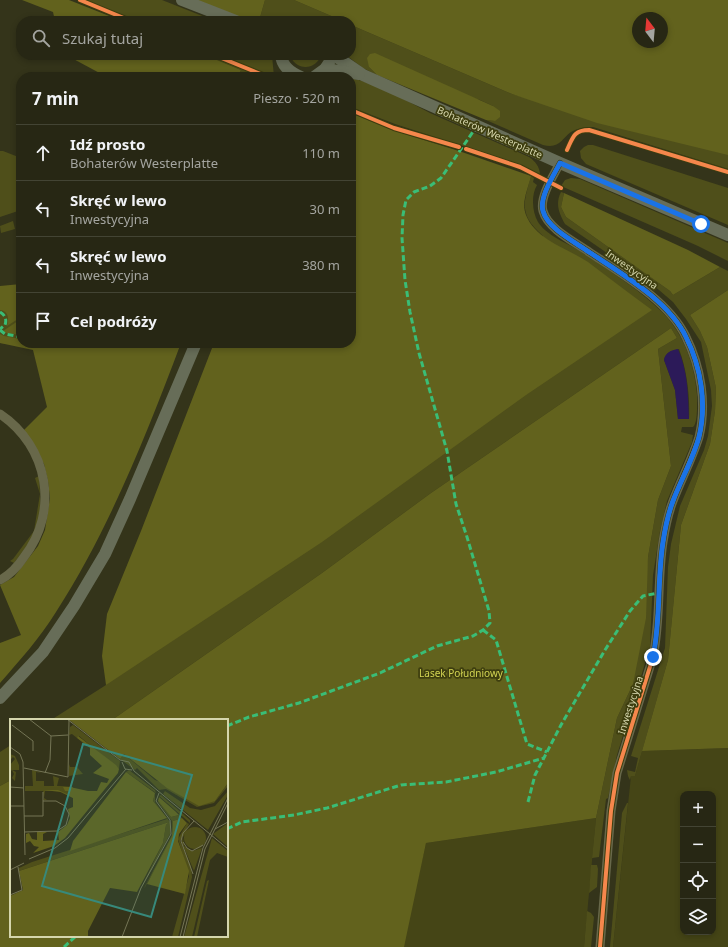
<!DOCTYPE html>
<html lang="pl">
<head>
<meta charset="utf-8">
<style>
  :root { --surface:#272714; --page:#2f2f1d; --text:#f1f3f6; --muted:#a4a5a0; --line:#434434 }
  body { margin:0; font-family:"Noto Sans",sans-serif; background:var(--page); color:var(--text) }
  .controls { position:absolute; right:12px; bottom:12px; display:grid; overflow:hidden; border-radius:8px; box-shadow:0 2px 6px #0003 }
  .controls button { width:36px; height:36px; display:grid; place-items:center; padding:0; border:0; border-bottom:1px solid var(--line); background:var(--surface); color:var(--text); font:20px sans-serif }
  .compass { position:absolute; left:632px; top:12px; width:36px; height:36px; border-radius:50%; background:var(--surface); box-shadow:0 2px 6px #0003; rotate:344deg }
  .stop { position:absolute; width:12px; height:12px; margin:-9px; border:3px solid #1a73e8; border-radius:50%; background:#fff }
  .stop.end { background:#1a73e8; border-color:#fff; box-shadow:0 1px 4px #0008 }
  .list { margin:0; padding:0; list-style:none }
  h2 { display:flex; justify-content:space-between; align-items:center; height:52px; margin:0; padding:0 16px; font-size:17px }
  h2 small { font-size:13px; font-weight:400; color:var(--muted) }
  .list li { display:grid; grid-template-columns:26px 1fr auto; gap:12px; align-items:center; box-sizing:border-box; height:56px; padding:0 16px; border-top:1px solid var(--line) }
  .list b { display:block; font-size:15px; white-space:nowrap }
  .list p { margin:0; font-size:13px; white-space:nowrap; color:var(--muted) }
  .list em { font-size:13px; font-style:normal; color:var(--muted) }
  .icon { flex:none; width:22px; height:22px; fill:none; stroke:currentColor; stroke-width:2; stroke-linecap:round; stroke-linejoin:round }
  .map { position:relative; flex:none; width:728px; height:947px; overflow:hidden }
  .search { position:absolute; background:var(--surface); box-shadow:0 2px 6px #0003; left:16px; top:16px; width:340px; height:44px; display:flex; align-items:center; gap:10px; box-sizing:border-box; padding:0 14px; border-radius:16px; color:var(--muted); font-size:15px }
  .panel { position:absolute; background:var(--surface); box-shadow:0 2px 6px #0003; left:16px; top:72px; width:340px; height:276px; border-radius:16px }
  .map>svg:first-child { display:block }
  .built { fill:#454516; fill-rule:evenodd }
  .green { fill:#4f4f1a; fill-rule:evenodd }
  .forest { fill:#62621d; fill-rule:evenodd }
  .water { fill:#2c1a59 }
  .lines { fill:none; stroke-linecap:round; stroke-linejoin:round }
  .minor { stroke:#68684a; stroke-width:9 }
  .major { stroke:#676d58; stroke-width:12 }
  .quiet { stroke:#3abd76; stroke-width:3; stroke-dasharray:6 3; stroke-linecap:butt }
  .cycleway-casing { stroke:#3e3e0f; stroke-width:6 }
  .cycleway { stroke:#f5874c; stroke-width:4 }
  .route { stroke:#1a73e8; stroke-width:5 }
  .labels { text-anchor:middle; stroke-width:3.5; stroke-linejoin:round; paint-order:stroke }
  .street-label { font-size:10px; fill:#d5d6ad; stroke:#3e3e0f }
  .park-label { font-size:10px; fill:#d2d352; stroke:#3e3e0f }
  .inset-road { fill:none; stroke:#747555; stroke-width:1 }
  .view { fill:#37897b; fill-opacity:0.15; stroke:#37897b; stroke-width:2 }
  .inset-edge { fill:none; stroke:#d5d6ad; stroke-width:2 }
</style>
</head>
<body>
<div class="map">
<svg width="728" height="947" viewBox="0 0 728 947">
  <rect width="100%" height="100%" fill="#34341a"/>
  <!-- built -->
  <g class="built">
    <path d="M728,748V947H613L631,776H635L642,751ZM683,794H713V932H683Z"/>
    <path d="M596,818L584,947H402L426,843Z"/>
  </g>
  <!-- green -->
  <g class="green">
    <path d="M82,0H162L215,21H135Z"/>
    <path d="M265,0H294L343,21L304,20L298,21H259Z"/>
    <path d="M351,25L512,94L728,152V169L593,127C585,127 578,128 571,132C561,139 560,149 543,145L486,120L495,121L493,106L480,100L369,67L377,75L363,68L346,55H351Z"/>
    <path d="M205,55H210L234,65L236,61L220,55H272L274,77H238L241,70Z"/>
    <path d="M290,55H321C316,71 295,71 290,55Z"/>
    <path d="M351,78C379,84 405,100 430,113C463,128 496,142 529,157C535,161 540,167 540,175L522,165L395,124L351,107Z"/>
    <path d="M588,145H593L728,188V225L586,164L581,158L580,151L584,147Z"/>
    <path d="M0,151H3L21,158V210L0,217Z"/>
    <path d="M531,176L534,178L533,182L537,185C531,195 532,212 538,222C547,236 567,243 580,251C608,270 639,289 663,313C684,334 695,366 697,395C697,403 698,423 693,427H682L681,432L693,435L692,442L667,501L660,531L653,575L650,647L617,755L608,798L606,799L599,857L592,858L596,818L617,718L633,684L648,557L658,500L671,466L658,349L677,338L671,328L431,493L322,573L112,720H51L106,685L543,236C519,215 523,204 531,176ZM679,349C687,371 690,395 689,419H678L675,390L664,360C666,352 671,351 679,349Z"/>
    <path d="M571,178L580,179L728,243V261L698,246L561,186L565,180Z"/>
    <path d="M561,192L564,193L561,207L566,217L670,291L673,295L720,267L728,271V290L690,315L700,331L707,347L716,388L715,411L710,444L681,525L668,660L635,776H631L630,780L628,776L627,770L635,772L638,758L631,756L665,648L668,567L671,544L680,506L704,450L708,436L712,406L711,390L701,342L686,319L673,302L652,284L565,224C559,213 555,204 561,192Z"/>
    <path d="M13,221L15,229L1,233L0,226Z"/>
    <path d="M0,286L21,304V343L10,344L0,343Z"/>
    <path d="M39,476L41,513L34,537L14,563L10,561L13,559L34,531L40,494L35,478Z"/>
    <path d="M11,745V780L0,786V752Z"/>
    <path d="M627,803H628L613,947H610L622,813Z"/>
    <path d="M591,865H597L598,869L597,887L589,893Z"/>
    <path d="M587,911L591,913L594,917L591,947H584Z"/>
  </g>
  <!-- forest -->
  <g class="forest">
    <path d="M22,0H69L122,21H55L53,12Z"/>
    <path d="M192,0H265L259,21H247Z"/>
    <path d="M294,0H728V155L597,123L512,94L351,25V21H343ZM638,18H662V42H638Z"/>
    <path d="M375,53L493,106L500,111V117L495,121L486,120L377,75L369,67L367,58L370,54Z"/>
    <path d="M66,55H205L241,70L238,77H107Z"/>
    <path d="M351,113L392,130L459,151L531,176C528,189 521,202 526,215C536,240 567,248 588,262C609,278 630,294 652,310L526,395L322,542L106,685L102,656L107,614L141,531L214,343H351Z"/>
    <path d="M564,193L688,250L720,267L673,295L670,291L566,217L561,207Z"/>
    <path d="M21,284V317L7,326C9,319 9,311 0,310V286Z"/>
    <path d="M728,290V748L642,751L668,660L681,525L710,444L715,411L716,388L707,347L700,331L690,315Z"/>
    <path d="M21,319V335L7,333L3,331Z"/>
    <path d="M671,328L677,338L658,349L671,466L658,500L648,557L646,618L633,684L617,718L596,818L426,843L404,947H0V786L11,780V936H227V720H112L322,573L431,493Z"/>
    <path d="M0,334L4,336L21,339V343H181C147,433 109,530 56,612C40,638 20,660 0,683V643L21,635L0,585L14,577L38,546L45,530L47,517L50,498L48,481L44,464L24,430L47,407L33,350L0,343Z"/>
  </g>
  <!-- water -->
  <path class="water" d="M678,349C688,372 688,394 689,419H678L675,390L664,360C665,353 671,350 678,349Z"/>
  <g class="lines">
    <!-- minor -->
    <g class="minor">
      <path d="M560,163C554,175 539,197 543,211C548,229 575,242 589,252C622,274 669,301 686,337C701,367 707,404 699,437C692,459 681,480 673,501C668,514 665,529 663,542C657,580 661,619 653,657L617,773L611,811L600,947"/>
      <path d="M0,414C48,446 60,511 24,557C18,566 10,575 0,580"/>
    </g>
    <!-- major -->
    <g class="major">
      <path d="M182,0L236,21"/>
      <path d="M281,55C282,67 291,73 301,77"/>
      <path d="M334,55L363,75L560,163L728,235"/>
      <path d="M325,69L359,74"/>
      <path d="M314,77L325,69L329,63"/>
      <path d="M0,698L43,652L74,606L105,554L130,499L196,343"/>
    </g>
    <!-- quiet -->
    <g class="quiet">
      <path d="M0,312C5,315 7,319 5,325L0,329"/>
      <path d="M0,330L5,334L21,337"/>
      <path d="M483,630L496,640L527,744L547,752"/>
      <path d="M227,726L249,717L299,703L380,673L437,646L473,636L483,630L490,623L489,611L467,537L456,504L447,451L419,353L410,312L405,280L402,238L403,215L406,200L414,192L430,186L441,178L477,126"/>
      <path d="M528,802L535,775L561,725L605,650L630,611L643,596L658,593"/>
      <path d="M227,829L242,822L294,815L327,808L401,785L446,782L496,772L544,758"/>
      <path d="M64,947L76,936"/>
    </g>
    <!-- cycleway casing -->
    <g class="cycleway-casing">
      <g id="cycleway">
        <path d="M80,0L131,21"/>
        <path d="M214,55L268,77"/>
        <path d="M351,110L394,128L459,147"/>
        <path d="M466,149L520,167L561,188"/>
        <path d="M567,150C573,137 574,130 589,130L728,172"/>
        <path d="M560,163C554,175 539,197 543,211C548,229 575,242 589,252C622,274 669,301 686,337C701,367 707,404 699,437C692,459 681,480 673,501C668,514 665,529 663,542C657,580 661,619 653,657L617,773L611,811L600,947"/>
      </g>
    </g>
    <!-- cycleway -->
    <use href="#cycleway" class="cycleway"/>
  </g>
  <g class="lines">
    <!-- route -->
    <path class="route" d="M653,657C661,619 657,580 663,542C665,529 668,514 673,501C681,480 693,459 699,437C707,404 701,367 686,337C669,301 622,274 589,252C575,242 548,229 543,211C539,197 554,175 560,163L701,224"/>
  </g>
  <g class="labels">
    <!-- street labels -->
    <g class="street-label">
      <text transform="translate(490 132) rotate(24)" y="4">Bohaterów Westerplatte</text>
      <text transform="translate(632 269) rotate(35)" y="4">Inwestycyjna</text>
      <text transform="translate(630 705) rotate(-72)" y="4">Inwestycyjna</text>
    </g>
    <!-- park labels -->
    <g class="park-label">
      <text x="461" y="677">Lasek Południowy</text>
    </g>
  </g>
  <!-- overview -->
  <g transform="translate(10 719)">
    <rect width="218" height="218" fill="#34341a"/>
    <path d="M63,6L110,42L109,50L69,17L67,19L62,15L59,16L60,8ZM0,35L5,37L9,46V51H2L6,53L5,62L2,59L4,55L2,51L0,53V46L5,40L3,38L0,41ZM114,35L145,61L205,82L218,64V67L204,84L187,88L156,70L149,71L127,49L125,51L110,40ZM59,45L60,48H67L73,55L59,57ZM22,51L32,54L26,53V62H34V67H44L43,57L49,59L47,67L63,68V79L48,72H35L34,79L37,81H34L33,72H15V74V67H23ZM119,51L145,71L146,74L116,53ZM155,72L180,89L191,91L205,87L218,72V76L198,111L153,75ZM145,74V83L160,103V115L126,179L153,124L156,106L159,103L9,152V149L22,143L157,100L143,82ZM151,76L180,101V104L149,77ZM149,78L148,82L161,98L169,96L172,99L163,102L164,107L162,117L144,152L135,168L134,169L163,114L162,102L148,83ZM177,104L179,105L170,122L181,147L182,158L168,218H162L179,157L168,120ZM218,104V128L203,115ZM180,106L173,118L174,127L182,132L192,129L184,152L172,124L173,115ZM174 119a11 11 0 1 1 22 0a11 11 0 1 1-22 0ZM202,119L218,132V138L207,134L200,141L182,218H174ZM199,161L187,218H184L197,162Z" fill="#4f4f1a"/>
    <path d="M58,0H218V64L205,82L189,87L157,69L114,35L110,40ZM68,17L106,46L109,50L108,54L55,119L44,127L23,134L29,128L24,127L20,122L16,124V115L19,114L22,120L27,121V113H37L33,115V122L49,121L48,113L57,106L60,99L58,90L63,88V79L51,73L33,71H48L59,76L60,72H55L53,68L35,67L60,68L78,72H87L91,63L97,64L99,60L83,54L92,47L80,36V29L67,19ZM116,53L145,74L143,82L157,99L60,132L63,122ZM149,78L165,92L169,96L161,98L148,82ZM172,99L177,104L169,115L168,122L179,152L175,175L137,165L162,117L163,102ZM159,103L156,106L153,124L127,173L100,169L78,212V218H0V177L13,171L9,152Z" fill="#62621d"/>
    <path class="inset-road" d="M19,0L41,17L40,41L35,54M57,0L110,41L119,43L124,52L218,130M2,6L23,22V32M41,17L58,16M0,28L10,35L13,43L15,136M112,43L115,50L122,51M14,49L58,58L59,1M0,68L14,69M0,87H14M14,97H33V73M205,110L218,103M14,113L47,112L56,106L59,95L55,87L46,82H33M173,123L177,129L182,132L193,126M19,140L45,129L58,119L116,50M0,151L14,144M183,155L171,122L173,114L184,102M0,176L12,171L8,148M112,218L131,169L161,115L160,101L146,82L149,74M170,218L193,129L218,79M173,218L195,130L218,84"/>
    <path class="view" d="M73,25L182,56L141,198L32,167Z"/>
    <rect width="218" height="218" class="inset-edge"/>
  </g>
</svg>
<div class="controls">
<button>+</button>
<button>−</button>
<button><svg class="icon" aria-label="locate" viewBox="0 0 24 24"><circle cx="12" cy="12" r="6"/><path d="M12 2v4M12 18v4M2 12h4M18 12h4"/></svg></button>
<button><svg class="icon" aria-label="layers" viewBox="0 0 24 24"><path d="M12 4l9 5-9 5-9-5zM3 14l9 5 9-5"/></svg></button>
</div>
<svg class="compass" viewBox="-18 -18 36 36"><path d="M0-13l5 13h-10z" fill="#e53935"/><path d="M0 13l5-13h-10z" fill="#a4a5a0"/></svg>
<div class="stop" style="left:701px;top:224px"></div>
<div class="stop end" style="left:653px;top:657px"></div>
<div class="search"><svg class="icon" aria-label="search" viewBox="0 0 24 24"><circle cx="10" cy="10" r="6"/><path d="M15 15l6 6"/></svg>Szukaj tutaj</div>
<section class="panel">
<h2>7 min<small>Pieszo · 520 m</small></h2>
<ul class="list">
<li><svg class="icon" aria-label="ahead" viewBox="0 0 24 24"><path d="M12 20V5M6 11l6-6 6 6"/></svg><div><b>Idź prosto</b><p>Bohaterów Westerplatte</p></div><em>110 m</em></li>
<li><svg class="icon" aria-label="left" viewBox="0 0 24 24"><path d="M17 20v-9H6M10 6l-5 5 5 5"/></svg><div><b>Skręć w lewo</b><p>Inwestycyjna</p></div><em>30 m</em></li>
<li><svg class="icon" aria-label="left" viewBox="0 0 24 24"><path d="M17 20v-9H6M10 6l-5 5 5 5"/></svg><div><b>Skręć w lewo</b><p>Inwestycyjna</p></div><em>380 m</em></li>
<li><svg class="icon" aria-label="arrive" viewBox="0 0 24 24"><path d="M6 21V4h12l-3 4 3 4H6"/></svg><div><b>Cel podróży</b></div></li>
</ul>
</section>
</div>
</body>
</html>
